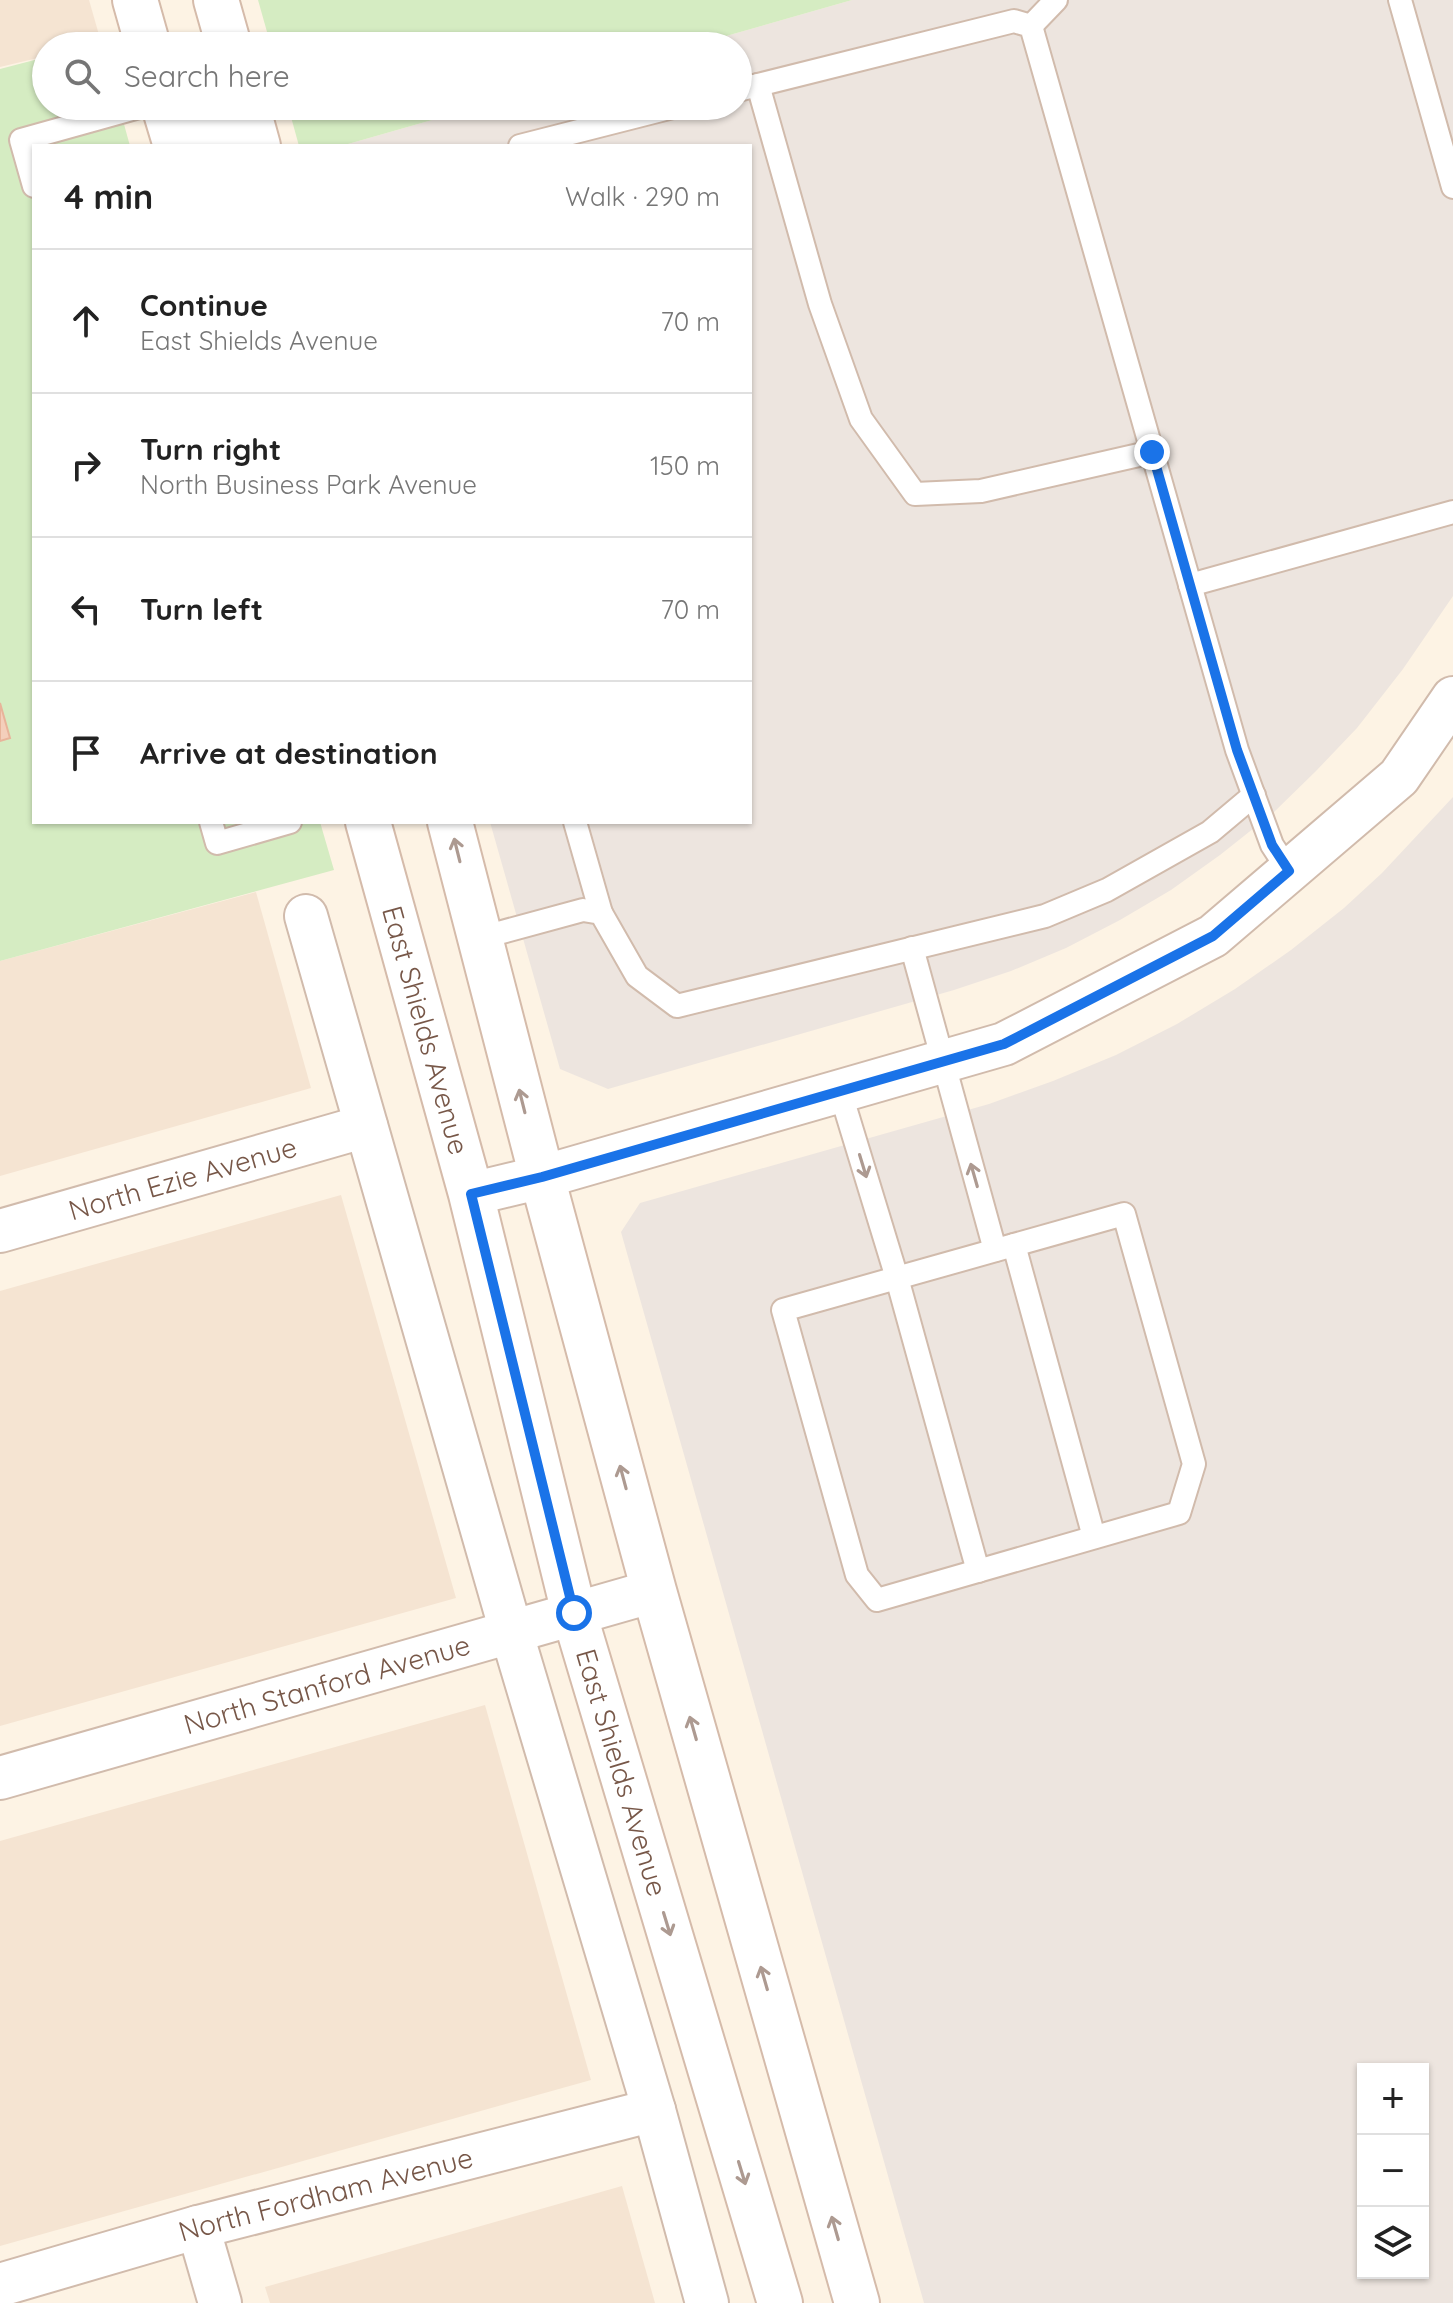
<!DOCTYPE html>
<html lang="en">
<head>
<meta charset="utf-8">
<style>
  :root { --surface:#fff; --page:#f2f2f2; --text:#222; --muted:#767676; --line:#e0e0e0 }
  body { margin:0; font-family:Quicksand,sans-serif; background:var(--page); color:var(--text) }
  .controls { position:absolute; right:24px; bottom:24px; display:grid; overflow:hidden; border-radius:0px; box-shadow:0 2px 6px #0004 }
  .controls button { width:72px; height:72px; display:grid; place-items:center; padding:0; border:0; border-bottom:2px solid var(--line); background:var(--surface); color:var(--text); font:40px sans-serif }
  .stop { position:absolute; width:24px; height:24px; margin:-18px; border:6px solid #1a73e8; border-radius:50%; background:#fff }
  .stop.end { background:#1a73e8; border-color:#fff; box-shadow:0 2px 8px #0008 }
  .list { margin:0; padding:0; list-style:none }
  h2 { display:flex; justify-content:space-between; align-items:center; height:104px; margin:0; padding:0 32px; font-size:34px }
  h2 small { font-size:26px; font-weight:400; color:var(--muted) }
  .list li { display:grid; grid-template-columns:52px 1fr auto; gap:24px; align-items:center; box-sizing:border-box; height:144px; padding:0 32px; border-top:2px solid var(--line) }
  .list b { display:block; font-size:30px; white-space:nowrap }
  .list p { margin:0; font-size:26px; white-space:nowrap; color:var(--muted) }
  .list em { font-size:26px; font-style:normal; color:var(--muted) }
  .icon { flex:none; width:44px; height:44px; fill:none; stroke:currentColor; stroke-width:2; stroke-linecap:round; stroke-linejoin:round }
  .map { position:relative; flex:none; width:1453px; height:2303px; overflow:hidden }
  .search { position:absolute; background:var(--surface); box-shadow:0 2px 6px #0004; left:32px; top:32px; width:720px; height:88px; display:flex; align-items:center; gap:20px; box-sizing:border-box; padding:0 28px; border-radius:44px; color:var(--muted); font-size:30px }
  .panel { position:absolute; background:var(--surface); box-shadow:0 2px 6px #0004; left:32px; top:144px; width:720px; height:680px; border-radius:0px }
  .map>svg:first-child { display:block }
  .residential { fill:#f5e4d2 }
  .industrial { fill:#ede5df; fill-rule:evenodd }
  .green { fill:#d5ecc2 }
  .building { fill:#f4cfbb; stroke:#e8b49a; stroke-width:2 }
  .lines { fill:none; stroke-linecap:round; stroke-linejoin:round }
  .lane-casing { stroke:#d1bbac; stroke-width:26 }
  .street-casing { stroke:#d1bbac; stroke-width:46 }
  .secondary-casing { stroke:#d5bbaa; stroke-width:48 }
  .lane { stroke:#fff; stroke-width:22 }
  .street { stroke:#fff; stroke-width:42 }
  .secondary { stroke:#fff; stroke-width:44 }
  .oneway { stroke:#ad9a91 }
  .route { stroke:#1a73e8; stroke-width:10 }
  .labels { text-anchor:middle; stroke-width:7; stroke-linejoin:round; paint-order:stroke }
  .street-label { font-size:28px; fill:#775748; stroke:#fff7ec }
</style>
</head>
<body>
<div class="map">
<svg width="1453" height="2303" viewBox="0 0 1453 2303">
  <rect width="100%" height="100%" fill="#fdf3e4"/>
  <!-- residential -->
  <g class="residential">
    <path d="M0,0H89L101,42L84,46H46V56L0,67Z"/>
    <path d="M256,892L311,1088L0,1176V961Z"/>
    <path d="M341,1195L456,1598L0,1726V1291Z"/>
    <path d="M485,1705L591,2080L0,2246V1841Z"/>
    <path d="M622,2186L655,2303H270L265,2287Z"/>
  </g>
  <!-- industrial -->
  <g class="industrial">
    <path d="M852,0H1453V596L1403,669L1357,728L1316,771L1273,813L1220,855L1171,890L1120,920L1066,948L1011,971L954,990L608,1089L560,1069L490,822H750V146H341L481,106H738V46H691Z"/>
    <path d="M1453,797V2303H924L621,1232L640,1203L989,1104L1053,1081L1116,1055L1177,1024L1235,989L1291,950L1344,908L1382,873ZM1363,2069H1423V2273H1363Z"/>
  </g>
  <!-- green -->
  <g class="green">
    <path d="M258,0H852L691,46H271Z"/>
    <path d="M46,57V106H119L130,146H34V822H320L334,870L0,961V69Z"/>
    <path d="M288,106H481L341,146H299Z"/>
  </g>
  <!-- building -->
  <path class="building" d="M0,703L10,738L0,741Z"/>
  <g class="lines">
    <!-- lane casing -->
    <g class="lane-casing">
      <g id="lane">
        <path d="M1400,0L1453,187"/>
        <path d="M1031,26L1056,0"/>
        <path d="M758,85L820,304L861,419L915,494L981,491L1152,452"/>
        <path d="M738,90L1014,21L1031,26L1237,750L1272,845L1289,871"/>
        <path d="M520,146L677,106"/>
        <path d="M34,186L21,140L143,106"/>
        <path d="M1190,585L1453,512"/>
        <path d="M211,822L217,843L290,822"/>
        <path d="M575,822L601,913"/>
        <path d="M480,938L583,910L601,913L637,976L677,1006L1045,916L1107,890L1210,832L1254,795"/>
        <path d="M912,948L995,1250"/>
        <path d="M840,1091L897,1278L978,1571"/>
        <path d="M1124,1214L1194,1464L1179,1513L877,1600L857,1575L783,1310Z"/>
        <path d="M1014,1245L1094,1537"/>
      </g>
    </g>
    <!-- street casing -->
    <g class="street-casing">
      <g id="street">
        <path d="M306,916L511,1631L654,2110L707,2303"/>
        <path d="M471,1194L542,1177L1004,1044L1213,936L1399,777L1453,698"/>
        <path id="s1" d="M0,1231L366,1126"/>
        <path id="s2" d="M0,1778L654,1591"/>
        <path d="M198,2227L220,2303"/>
        <path id="s3" d="M0,2285L198,2227L654,2110"/>
      </g>
    </g>
    <!-- secondary casing -->
    <g class="secondary-casing">
      <g id="secondary">
        <path d="M135,0L148,46"/>
        <path d="M216,0L229,46"/>
        <path d="M164,106L176,146"/>
        <path d="M202,106L218,146"/>
        <path d="M247,106L258,146"/>
        <path id="s4" d="M368,822L471,1194L574,1613L780,2303"/>
        <path d="M450,822L542,1177L654,1591L857,2303"/>
      </g>
    </g>
    <!-- lane -->
    <use href="#lane" class="lane"/>
    <!-- street -->
    <use href="#street" class="street"/>
    <!-- secondary -->
    <use href="#secondary" class="secondary"/>
  </g>
  <!-- one-way arrows -->
  <defs><path id="oneway-shaft" d="M-6 0H5M1.5-3L5.5 0L1.5 3" fill="none" stroke-width="1.6" stroke-linecap="round" stroke-linejoin="round" transform="scale(2)"/></defs>
  <g class="oneway">
    <use href="#oneway-shaft" transform="translate(457 850) rotate(-104)"/>
    <use href="#oneway-shaft" transform="translate(522 1101) rotate(-104)"/>
    <use href="#oneway-shaft" transform="translate(863 1166) rotate(73)"/>
    <use href="#oneway-shaft" transform="translate(974 1175) rotate(-106)"/>
    <use href="#oneway-shaft" transform="translate(623 1477) rotate(-105)"/>
    <use href="#oneway-shaft" transform="translate(693 1728) rotate(-106)"/>
    <use href="#oneway-shaft" transform="translate(667 1924) rotate(73)"/>
    <use href="#oneway-shaft" transform="translate(764 1978) rotate(-106)"/>
    <use href="#oneway-shaft" transform="translate(742 2173) rotate(73)"/>
    <use href="#oneway-shaft" transform="translate(835 2228) rotate(-106)"/>
  </g>
  <g class="lines">
    <!-- route -->
    <path class="route" d="M574,1613L471,1194L542,1177L1004,1044L1213,936L1289,871L1272,845L1237,750L1152,452"/>
  </g>
  <g class="labels">
    <!-- street labels -->
    <g class="street-label">
      <text dy="10" stroke="none"><textPath href="#s4" startOffset="216">East Shields Avenue</textPath></text>
      <text dy="10" stroke="none"><textPath href="#s1" startOffset="190">North Ezie Avenue</textPath></text>
      <text dy="10" stroke="none"><textPath href="#s2" startOffset="340">North Stanford Avenue</textPath></text>
      <text dy="10" stroke="none"><textPath href="#s4" startOffset="984">East Shields Avenue</textPath></text>
      <text dy="10" stroke="none"><textPath href="#s3" startOffset="338">North Fordham Avenue</textPath></text>
    </g>
  </g>
</svg>
<div class="controls">
<button>+</button>
<button>−</button>
<button><svg class="icon" aria-label="layers" viewBox="0 0 24 24"><path d="M12 4l9 5-9 5-9-5zM3 14l9 5 9-5"/></svg></button>
</div>
<div class="stop" style="left:574px;top:1613px"></div>
<div class="stop end" style="left:1152px;top:452px"></div>
<div class="search"><svg class="icon" aria-label="search" viewBox="0 0 24 24"><circle cx="10" cy="10" r="6"/><path d="M15 15l6 6"/></svg>Search here</div>
<section class="panel">
<h2>4 min<small>Walk · 290 m</small></h2>
<ul class="list">
<li><svg class="icon" aria-label="ahead" viewBox="0 0 24 24"><path d="M12 20V5M6 11l6-6 6 6"/></svg><div><b>Continue</b><p>East Shields Avenue</p></div><em>70 m</em></li>
<li><svg class="icon" aria-label="right" viewBox="0 0 24 24"><path d="M7 20v-9h11M14 6l5 5-5 5"/></svg><div><b>Turn right</b><p>North Business Park Avenue</p></div><em>150 m</em></li>
<li><svg class="icon" aria-label="left" viewBox="0 0 24 24"><path d="M17 20v-9H6M10 6l-5 5 5 5"/></svg><div><b>Turn left</b></div><em>70 m</em></li>
<li><svg class="icon" aria-label="arrive" viewBox="0 0 24 24"><path d="M6 21V4h12l-3 4 3 4H6"/></svg><div><b>Arrive at destination</b></div></li>
</ul>
</section>
</div>
</body>
</html>
